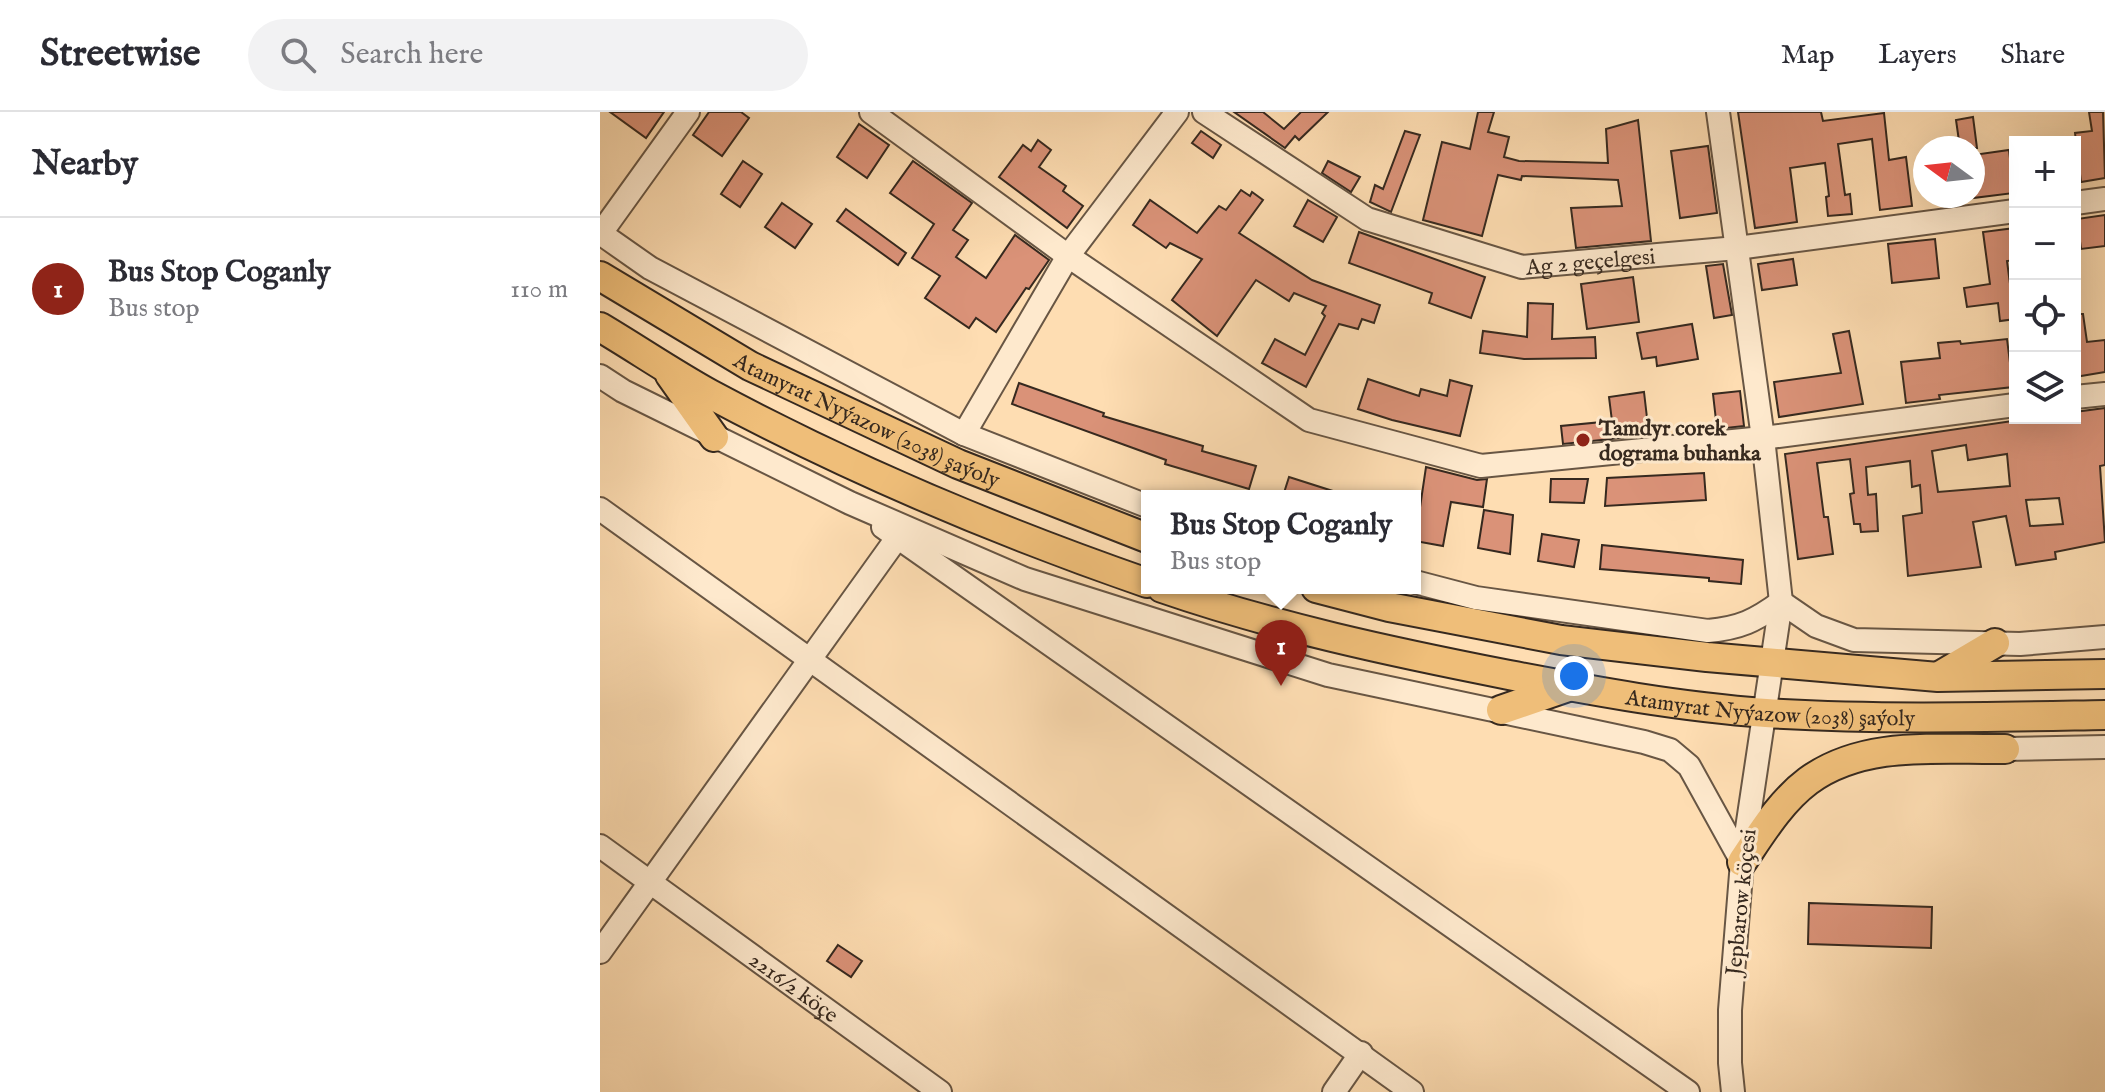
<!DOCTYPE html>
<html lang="en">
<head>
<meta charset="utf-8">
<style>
  :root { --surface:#fff; --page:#f2f2f3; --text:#2b2b33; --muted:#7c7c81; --line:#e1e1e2; --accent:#8f2418 }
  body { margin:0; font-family:"IM FELL English",serif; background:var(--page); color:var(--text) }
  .controls { position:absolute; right:24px; top:24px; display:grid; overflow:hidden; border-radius:0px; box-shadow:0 8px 32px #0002 }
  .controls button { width:72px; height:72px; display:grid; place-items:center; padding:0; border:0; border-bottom:2px solid var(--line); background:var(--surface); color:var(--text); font:40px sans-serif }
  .compass { position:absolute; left:1313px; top:24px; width:72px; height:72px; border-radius:50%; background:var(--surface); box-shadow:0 8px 32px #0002; rotate:285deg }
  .you { position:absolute; left:974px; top:564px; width:28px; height:28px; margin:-20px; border:6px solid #fff; border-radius:50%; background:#1a73e8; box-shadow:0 0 0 12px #1a73e833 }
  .badge { display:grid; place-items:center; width:52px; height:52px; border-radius:50%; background:var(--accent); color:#fff; font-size:26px; font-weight:700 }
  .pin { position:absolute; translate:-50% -66px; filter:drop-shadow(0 2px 4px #0008) }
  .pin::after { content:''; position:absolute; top:42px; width:28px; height:24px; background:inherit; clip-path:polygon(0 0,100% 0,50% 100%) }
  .popup { position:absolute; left:541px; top:378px; width:280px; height:104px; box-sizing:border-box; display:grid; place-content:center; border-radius:0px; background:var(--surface); filter:drop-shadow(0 2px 6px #0005); font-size:26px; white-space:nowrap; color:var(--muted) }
  .popup b { font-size:30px; color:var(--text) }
  .popup::after { content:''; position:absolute; left:50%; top:100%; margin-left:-16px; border:16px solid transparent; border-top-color:var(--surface) }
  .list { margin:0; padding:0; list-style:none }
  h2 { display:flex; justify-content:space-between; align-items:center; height:104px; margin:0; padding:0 32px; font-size:34px }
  h2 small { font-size:26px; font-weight:400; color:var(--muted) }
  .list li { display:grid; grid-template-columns:52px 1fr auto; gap:24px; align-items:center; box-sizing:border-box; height:144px; padding:0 32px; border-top:2px solid var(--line) }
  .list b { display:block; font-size:30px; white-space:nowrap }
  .list p { margin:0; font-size:26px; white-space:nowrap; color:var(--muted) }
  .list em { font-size:26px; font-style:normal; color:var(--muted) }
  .icon { flex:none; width:44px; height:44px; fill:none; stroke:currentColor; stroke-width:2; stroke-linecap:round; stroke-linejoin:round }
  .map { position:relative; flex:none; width:1505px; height:980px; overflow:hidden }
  header { display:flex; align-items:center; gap:48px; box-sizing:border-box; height:112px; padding:0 40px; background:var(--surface); border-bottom:2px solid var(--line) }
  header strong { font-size:38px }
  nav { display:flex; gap:44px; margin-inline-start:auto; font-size:28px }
  .search { width:560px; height:72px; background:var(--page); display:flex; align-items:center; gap:20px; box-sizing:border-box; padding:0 28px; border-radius:44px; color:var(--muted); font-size:30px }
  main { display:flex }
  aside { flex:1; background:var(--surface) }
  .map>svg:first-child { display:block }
  .building { fill:#da9278; stroke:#36291f; stroke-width:2; fill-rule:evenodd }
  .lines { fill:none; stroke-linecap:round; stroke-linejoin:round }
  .minor-casing { stroke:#685644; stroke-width:26 }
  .major-casing { stroke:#36291f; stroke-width:32 }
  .minor { stroke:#fee9cd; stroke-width:22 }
  .major { stroke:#efbe79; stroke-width:28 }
  .poi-dot { fill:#8f2418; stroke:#fee9cd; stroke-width:3 }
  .labels { text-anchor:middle; stroke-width:6; stroke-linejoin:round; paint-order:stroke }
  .street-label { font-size:22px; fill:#36291f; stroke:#fee9cd }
  .poi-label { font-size:22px; font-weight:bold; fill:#36291f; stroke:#fee9cd; text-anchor:start }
</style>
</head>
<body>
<header>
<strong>Streetwise</strong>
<div class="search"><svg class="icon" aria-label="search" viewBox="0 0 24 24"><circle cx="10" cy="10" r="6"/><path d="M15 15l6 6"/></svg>Search here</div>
<nav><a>Map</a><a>Layers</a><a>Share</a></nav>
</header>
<main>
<aside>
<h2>Nearby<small></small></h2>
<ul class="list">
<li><span class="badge">1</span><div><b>Bus Stop Coganly</b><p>Bus stop</p></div><em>110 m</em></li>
</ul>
</aside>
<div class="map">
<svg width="1505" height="980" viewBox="0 0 1505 980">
  <rect width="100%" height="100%" fill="#feddb2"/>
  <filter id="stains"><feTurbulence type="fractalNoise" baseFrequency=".0025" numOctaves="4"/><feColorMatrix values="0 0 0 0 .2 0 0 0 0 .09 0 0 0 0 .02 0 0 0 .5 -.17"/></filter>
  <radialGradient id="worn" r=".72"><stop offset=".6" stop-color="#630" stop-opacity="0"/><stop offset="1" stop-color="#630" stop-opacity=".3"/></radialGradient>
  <!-- building -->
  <g class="building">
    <path d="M10,0H64L46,26Z"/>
    <path d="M109,0H141L149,6L122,44L93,23Z"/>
    <path d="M634,0H663L684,17L701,0H728L699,28L695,24L685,36Z"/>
    <path d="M878,0H894L888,20L909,25L904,45L919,49L1008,51L1006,17L1038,8L1051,129L976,136L971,96L1022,94L1018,68L922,64L921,68L898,63L882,124L823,108L842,30L870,37Z"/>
    <path d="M1138,0H1221L1223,9L1284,1L1289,48L1306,45L1312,94L1280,98L1272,27L1238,32L1245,83L1250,82L1252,102L1228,104L1226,85L1229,84L1225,51L1190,56L1197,110L1155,116Z"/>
    <path d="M1489,0H1503L1505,66L1481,70L1475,21L1492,19Z"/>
    <path d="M1373,5L1377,36H1360L1356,8Z"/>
    <path d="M259,12L289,33L267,66L237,45Z"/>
    <path d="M601,19L621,33L613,46L592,31Z"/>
    <path d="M805,19L820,23L791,100L770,90L775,73L783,77Z"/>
    <path d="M438,28L451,38L439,55L466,74L463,79L483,94L467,116L399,65L423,33L431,39Z"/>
    <path d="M1108,34L1117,101L1080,106L1071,39Z"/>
    <path d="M1409,38L1414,81L1373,86V43Z"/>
    <path d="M143,49L162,62L140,95L121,82Z"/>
    <path d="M313,49L372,91L353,118L368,128L356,145L386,166L415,123L449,148L429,177L426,176L396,220L376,206L369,216L325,186L340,164L312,146L334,112L290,81Z"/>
    <path d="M728,49L760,65L751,80L722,61Z"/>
    <path d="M641,78L650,84L652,80L663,88L639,121L712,168L780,193L774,211L762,207L758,217L739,212L706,275L662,251L675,227L705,243L725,204L722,201L726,194L694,181L689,189L656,168L617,224L572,188L602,147L570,131L566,136L533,113L550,88L597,121L619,94L626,98Z"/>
    <path d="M708,88L737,105L723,130L694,114Z"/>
    <path d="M182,91L212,112L195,136L165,115Z"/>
    <path d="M246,97L306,141L298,153L237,109Z"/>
    <path d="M1505,103V134L1481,137L1477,107Z"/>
    <path d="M1415,116V148L1407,149L1412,187L1415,186V207L1400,209L1398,191L1367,195L1364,176L1390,172L1383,120Z"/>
    <path d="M759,120L885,165L871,206L829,191L832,181L749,151Z"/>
    <path d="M1335,127L1339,166L1292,171L1288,132Z"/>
    <path d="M1193,147L1197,173L1162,178L1158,152Z"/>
    <path d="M1123,152L1132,203L1114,206L1106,154Z"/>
    <path d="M1033,165L1039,210L987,217L981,172Z"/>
    <path d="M928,191L953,192L952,227L995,225L996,246L924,247L880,241L883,219L927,225Z"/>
    <path d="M1475,202H1483L1487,230L1505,228V260L1475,265Z"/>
    <path d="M1092,212L1098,247L1057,254L1056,245L1042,247L1037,221Z"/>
    <path d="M1249,219L1263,292L1179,305L1174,270L1241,261L1233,222Z"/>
    <path d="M1407,227L1413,275L1339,283L1340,287L1306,291L1301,250L1340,246L1338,231L1360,229L1361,232Z"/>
    <path d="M768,267L819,284L821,277L847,284L850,268L872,274L860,324L792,308L758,297Z"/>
    <path d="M419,271L504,301L503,304L603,334L602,339L656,354L649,377L565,352L566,348L412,292Z"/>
    <path d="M1140,279L1144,314L1117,317L1113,282Z"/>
    <path d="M1044,280L1049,323L963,332L961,314L1012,309L1009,285Z"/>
    <path d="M1505,296V353L1500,354L1505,430L1455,440L1456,447L1416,453L1406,404L1373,410L1381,455L1308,464L1303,404L1322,401L1320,373L1312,375L1310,349L1266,355L1268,383L1276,382L1278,419L1261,420L1260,412H1254L1250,382L1254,381L1250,347L1217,351L1224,405H1228L1233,442L1198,447L1185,342L1433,306H1475V300ZM1366,333L1368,348L1407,342L1410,374L1338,380L1332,339ZM1459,386L1463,412L1430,414L1426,388Z"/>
    <path d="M826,355L877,368L887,367L883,395L851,390L843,434L815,429Z"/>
    <path d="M1104,361L1106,388L1005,394L1007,366Z"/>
    <path d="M689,365L739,381L738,384H683Z"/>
    <path d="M951,367H988L984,391L950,390Z"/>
    <path d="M884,398L913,403L910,442L878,436Z"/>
    <path d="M942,422L979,428L974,455L938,449Z"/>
    <path d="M1002,433L1143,448L1141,472L1109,469V466L1000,457Z"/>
    <path d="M1209,791L1332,795L1331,836L1208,832Z"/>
    <path d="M238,833L262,849L251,865L227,849Z"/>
  </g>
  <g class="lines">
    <!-- minor casing -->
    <g class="minor-casing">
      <g id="minor">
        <path d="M271,0L468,144L709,308L881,354L1163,326L1415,293"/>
        <path id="s1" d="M604,0L767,107L922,155L1137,136L1415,99"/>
        <path d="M1118,0L1163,326L1181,490L1142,750L1130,898V951L1133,980"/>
        <path d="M1475,91L1505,87"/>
        <path d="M0,121L50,156L364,322L547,394"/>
        <path d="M1,121L88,0"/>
        <path d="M0,264L23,279L250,391L425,467L728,563L1044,630L1070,638L1089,654L1142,750"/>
        <path d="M1475,285L1505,282"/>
        <path d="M364,322L468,144L577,0"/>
        <path d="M0,397L812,980"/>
        <path d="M283,415L1088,980"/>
        <path d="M815,470L876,486L1108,519C1140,516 1155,509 1181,490L1216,514L1254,528L1420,532L1505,525"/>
        <path d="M1405,637L1505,635"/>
        <path id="s2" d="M0,734L340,980"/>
        <path d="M0,840L297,426L287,417"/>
        <path d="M734,980L761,941"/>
      </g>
    </g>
    <!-- major casing -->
    <g class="major-casing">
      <g id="major">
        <path id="s3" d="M0,164L150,254L358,352L547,426"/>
        <path d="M0,215C37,237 72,261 110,282C250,357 397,419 547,471"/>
        <path d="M70,263L114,325"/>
        <path id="s4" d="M562,476C675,515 792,540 909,563C993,579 1080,595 1166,601C1279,608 1392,605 1505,603"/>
        <path d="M716,476L789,495L961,528L1107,545L1338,565L1505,562"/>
        <path d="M1341,563L1395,531"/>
        <path d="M901,598L968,575"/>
        <path d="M1142,750C1161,722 1180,690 1208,669C1264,628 1338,638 1405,637"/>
      </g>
    </g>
    <!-- minor -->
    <use href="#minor" class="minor"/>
    <!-- major -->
    <use href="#major" class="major"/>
  </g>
  <!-- markers -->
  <circle class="poi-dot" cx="983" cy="328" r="8"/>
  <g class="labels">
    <!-- street labels -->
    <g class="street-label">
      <text dy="8" stroke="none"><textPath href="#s1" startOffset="426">Ag 2 geçelgesi</textPath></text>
      <text dy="8" stroke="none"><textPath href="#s3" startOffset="304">Atamyrat Nyýazow (2038) şaýoly</textPath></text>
      <text dy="8" stroke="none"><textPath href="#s4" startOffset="622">Atamyrat Nyýazow (2038) şaýoly</textPath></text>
      <text transform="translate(1140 790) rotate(-84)" y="8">Jepbarow köçesi</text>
      <text dy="8" stroke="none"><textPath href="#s2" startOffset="240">2216/2 köçe</textPath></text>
    </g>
    <!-- poi labels -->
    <g class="poi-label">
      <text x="999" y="323">Tamdyr corek<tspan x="999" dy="25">dograma buhanka</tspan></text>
    </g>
  </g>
  <rect width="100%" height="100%" filter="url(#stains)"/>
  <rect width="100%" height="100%" fill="url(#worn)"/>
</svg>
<div class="controls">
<button>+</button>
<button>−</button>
<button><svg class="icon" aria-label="locate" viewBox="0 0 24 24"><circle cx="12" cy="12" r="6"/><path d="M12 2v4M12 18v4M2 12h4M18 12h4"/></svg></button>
<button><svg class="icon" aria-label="layers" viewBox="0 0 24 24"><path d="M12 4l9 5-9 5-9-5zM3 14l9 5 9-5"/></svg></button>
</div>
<svg class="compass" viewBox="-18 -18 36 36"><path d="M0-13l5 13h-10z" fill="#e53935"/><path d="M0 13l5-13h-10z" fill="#7c7c81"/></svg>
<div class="you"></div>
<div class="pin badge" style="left:681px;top:574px">1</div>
<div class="popup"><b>Bus Stop Coganly</b>Bus stop</div>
</div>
</main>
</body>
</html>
